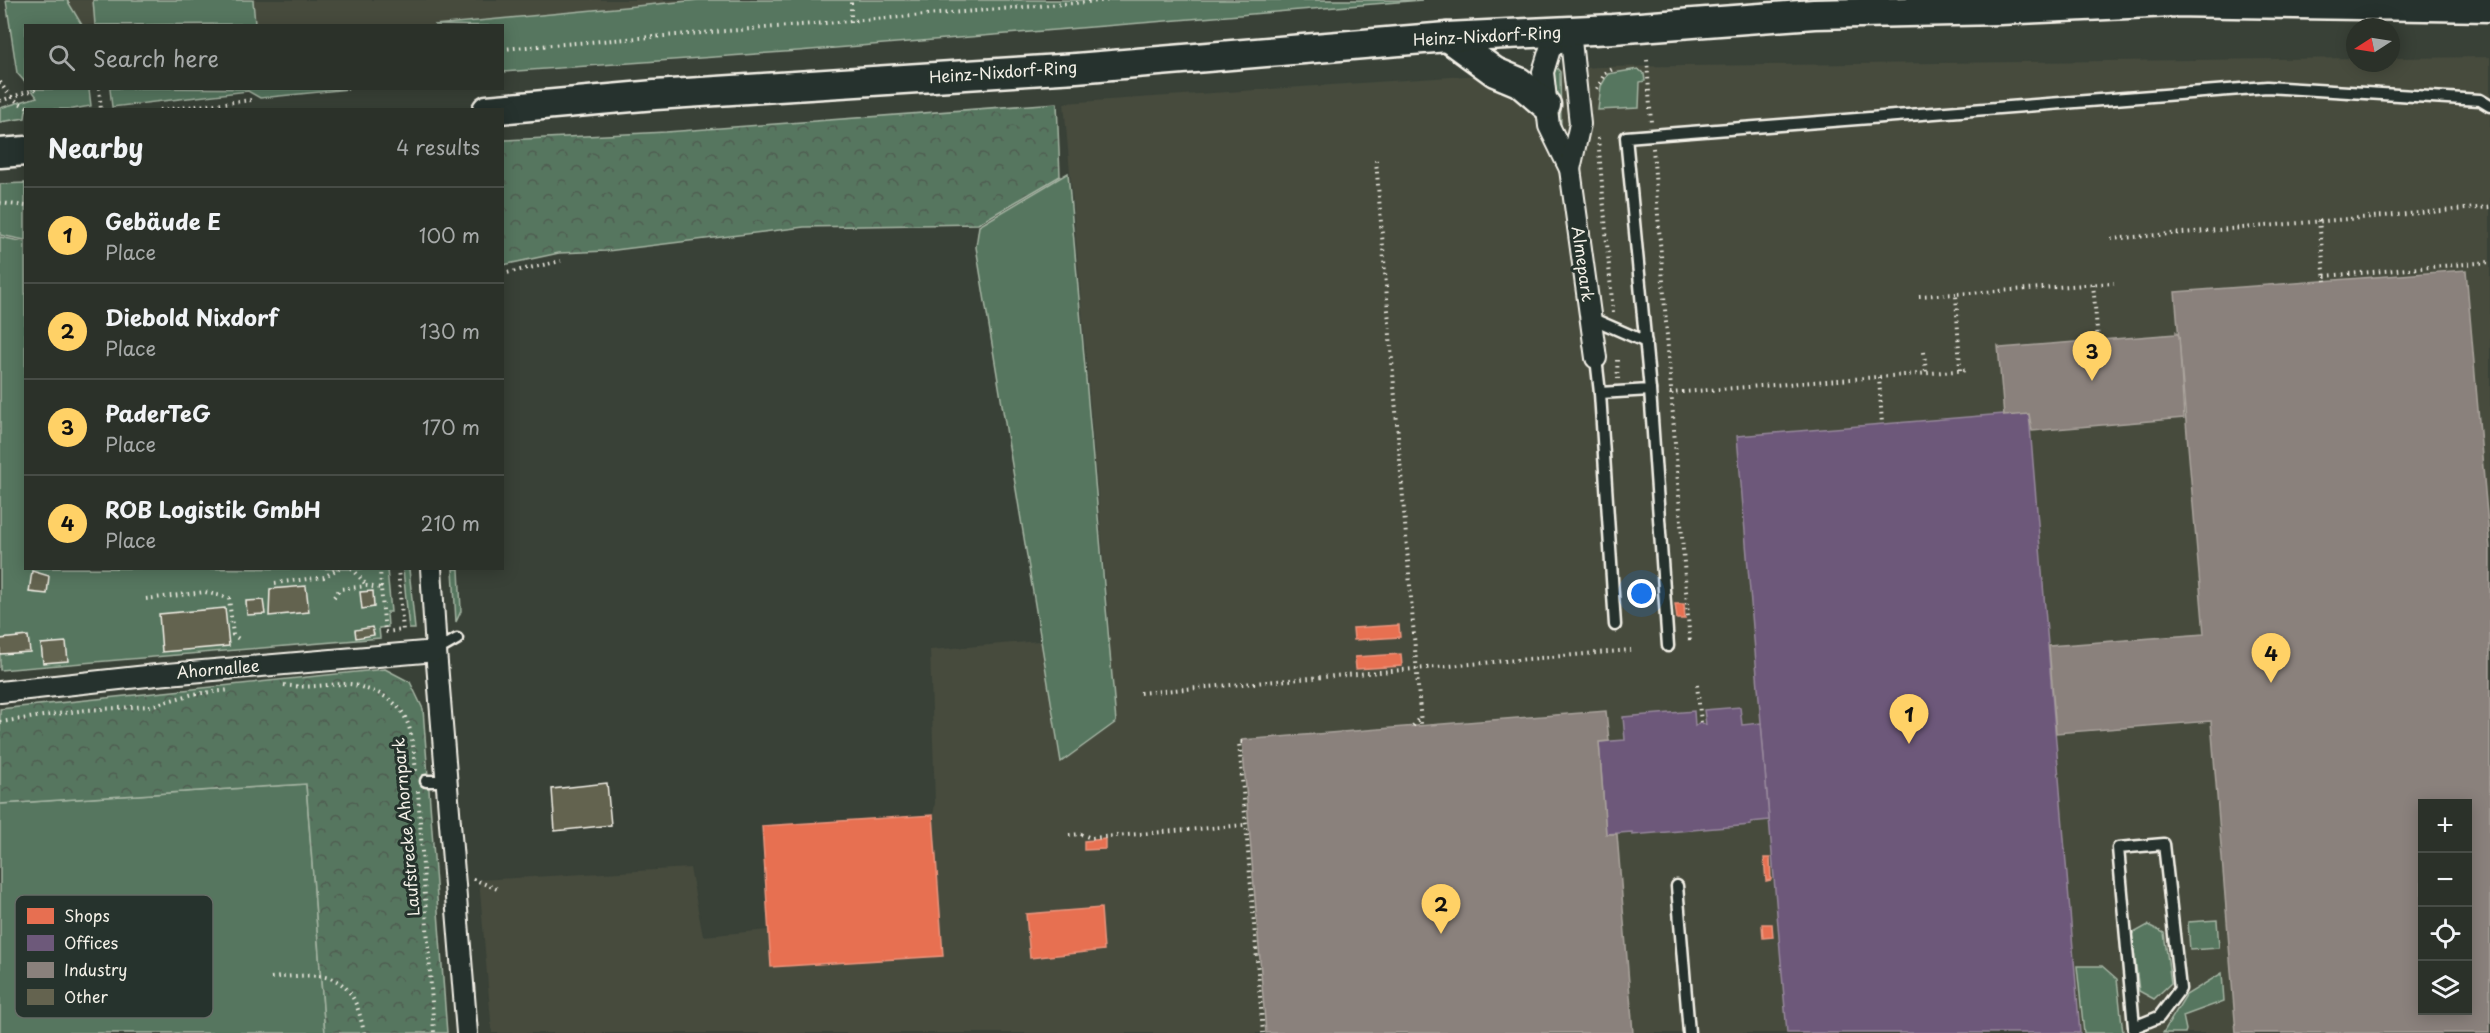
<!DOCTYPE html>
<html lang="en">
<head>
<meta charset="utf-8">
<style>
  :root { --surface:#2b3129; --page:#373d35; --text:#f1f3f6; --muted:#a6a9a8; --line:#474c46; --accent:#ffd166 }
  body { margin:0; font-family:"Playpen Sans",sans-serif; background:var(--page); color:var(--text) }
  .controls { position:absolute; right:18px; bottom:18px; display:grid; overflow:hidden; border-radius:0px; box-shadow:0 3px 15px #0003 }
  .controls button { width:54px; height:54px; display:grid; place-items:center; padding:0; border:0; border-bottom:2px solid var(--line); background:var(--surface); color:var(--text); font:30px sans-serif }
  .compass { position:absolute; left:2346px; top:18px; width:54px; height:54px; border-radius:50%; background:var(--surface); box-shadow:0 3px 15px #0003; rotate:258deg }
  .you { position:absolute; left:1642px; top:594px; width:21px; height:21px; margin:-15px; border:4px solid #fff; border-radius:50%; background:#1a73e8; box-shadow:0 0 0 9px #1a73e833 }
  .badge { display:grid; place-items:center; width:39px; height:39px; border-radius:50%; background:var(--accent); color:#111; font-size:20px; font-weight:700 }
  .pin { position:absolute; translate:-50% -50px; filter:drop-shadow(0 2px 3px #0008) }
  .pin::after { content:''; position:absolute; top:32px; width:21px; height:18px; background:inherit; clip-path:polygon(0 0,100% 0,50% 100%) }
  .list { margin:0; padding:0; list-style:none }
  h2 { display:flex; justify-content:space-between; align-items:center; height:78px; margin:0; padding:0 24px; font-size:26px }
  h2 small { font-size:20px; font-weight:400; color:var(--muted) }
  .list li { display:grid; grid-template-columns:39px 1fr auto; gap:18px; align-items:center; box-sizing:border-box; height:96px; padding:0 24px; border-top:2px solid var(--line) }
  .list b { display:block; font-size:22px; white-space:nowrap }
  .list p { margin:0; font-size:20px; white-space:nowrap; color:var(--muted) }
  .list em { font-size:20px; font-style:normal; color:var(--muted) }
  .icon { flex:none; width:33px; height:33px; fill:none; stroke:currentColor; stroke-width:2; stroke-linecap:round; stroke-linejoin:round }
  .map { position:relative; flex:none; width:2490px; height:1033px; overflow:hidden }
  .search { position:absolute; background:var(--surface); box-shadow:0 3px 15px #0003; left:24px; top:24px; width:480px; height:66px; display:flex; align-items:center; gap:15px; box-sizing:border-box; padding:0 21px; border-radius:0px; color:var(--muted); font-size:22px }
  .panel { position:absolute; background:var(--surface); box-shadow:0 3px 15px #0003; left:24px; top:108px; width:480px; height:462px; border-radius:0px }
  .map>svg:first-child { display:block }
  .built { fill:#464b3e; fill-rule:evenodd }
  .grass { fill:#56765e; stroke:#a5b4a3; stroke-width:1.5 }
  .forest { fill:url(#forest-crowns); stroke:#a5b4a3; stroke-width:1.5 }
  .shops { fill:#e76f51; stroke:#eb967e; stroke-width:1.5 }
  .offices { fill:#6d597a; stroke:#96879b; stroke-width:1.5 }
  .industry { fill:#8a817c; stroke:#aaa39c; stroke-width:1.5; fill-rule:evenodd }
  .building { fill:#64634f; stroke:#f4f1e8; stroke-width:1.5 }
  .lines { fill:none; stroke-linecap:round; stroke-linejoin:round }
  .service-casing { stroke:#f4f1e8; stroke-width:15 }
  .minor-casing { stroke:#f4f1e8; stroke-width:24 }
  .secondary-casing { stroke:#f4f1e8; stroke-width:33 }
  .path { stroke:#f4f1e8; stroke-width:4; stroke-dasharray:1.5 4.5; stroke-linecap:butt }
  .service { stroke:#26332d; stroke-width:10 }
  .minor { stroke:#26332d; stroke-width:20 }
  .secondary { stroke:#26332d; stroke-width:28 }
  .labels { text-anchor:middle; stroke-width:6; stroke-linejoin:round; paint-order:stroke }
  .street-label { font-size:16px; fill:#f4f1e8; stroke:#26332d }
  .key { fill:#26332d; stroke:#646c65; stroke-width:1.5 }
  .key-label { font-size:16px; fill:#f4f1e8 }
</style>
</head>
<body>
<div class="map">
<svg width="2490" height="1033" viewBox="0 0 2490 1033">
  <defs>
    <pattern id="forest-crowns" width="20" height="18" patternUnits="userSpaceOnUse" patternTransform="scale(1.5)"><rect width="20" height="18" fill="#56765e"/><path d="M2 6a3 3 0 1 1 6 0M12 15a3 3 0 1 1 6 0" fill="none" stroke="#4f5d51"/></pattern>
  </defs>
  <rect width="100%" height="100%" fill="#394137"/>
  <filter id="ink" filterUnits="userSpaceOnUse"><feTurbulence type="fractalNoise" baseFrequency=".0167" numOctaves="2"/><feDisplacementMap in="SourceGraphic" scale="12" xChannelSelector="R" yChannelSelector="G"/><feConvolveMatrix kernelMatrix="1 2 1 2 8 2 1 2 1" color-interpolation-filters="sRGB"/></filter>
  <g filter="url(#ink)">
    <!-- built -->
    <g class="built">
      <path d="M44,0H694L438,26L47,25Z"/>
      <path d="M2490,57V1033H2185L2186,1030L2183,1016L2222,974L2163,1033H2123L2117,979L2102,966H2077L2084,1033H492L479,880L690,868L703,936L918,916L935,803L930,650L1110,635L1064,103L1599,67L2355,58V63H2391V58ZM2422,804H2468V1010H2422Z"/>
    </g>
    <!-- grass -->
    <g class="grass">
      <path d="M6,0H67L82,25L26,26L25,82L17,73Z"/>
      <path d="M93,0H253L255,24L95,25Z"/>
      <path d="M699,0H1422L798,51L503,72L502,26L434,25Z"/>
      <path d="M1556,67L1560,72L1561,128L1551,78L1553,68Z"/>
      <path d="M1638,69L1644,74L1645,81L1640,82L1639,108L1598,110L1601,86L1608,74Z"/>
      <path d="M31,89H89L91,106L73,109L26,110L25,118L0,122V108L37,97Z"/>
      <path d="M110,89V88L349,89L260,98L248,91L112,107Z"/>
      <path d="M1068,173L1116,722L1061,762L976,247L979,226Z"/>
      <path d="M25,183V240L0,235V184Z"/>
      <path d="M0,237L25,242L26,568L387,569L391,612H387L388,627L379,628L380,638L0,670Z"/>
      <path d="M403,569H409L415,629H409Z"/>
      <path d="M453,569H459L461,611L456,622Z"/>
      <path d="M306,784L325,1033H0V804Z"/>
      <path d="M2217,920L2219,948L2190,950L2188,922Z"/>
      <path d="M2148,925L2164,933L2171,983L2154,999L2139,991L2132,934Z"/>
      <path d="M2077,966H2102L2117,979L2123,1033H2084Z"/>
      <path d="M2222,973L2224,1001L2183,1016L2186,1030L2185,1033H2163L2186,995Z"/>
    </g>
    <!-- forest -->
    <g class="forest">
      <path d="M1057,103L1060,176L978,224L804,227L607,251L559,253L503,265L502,141L505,140L666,132Z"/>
      <path d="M385,669L410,682L423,709L447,1033H325L306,784L0,804V709Z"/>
    </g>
    <!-- shops -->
    <g class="shops">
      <path d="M1675,604H1684L1685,619H1677Z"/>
      <path d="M1399,625L1400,637L1354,640L1353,628Z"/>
      <path d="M1401,654L1402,666L1356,669L1355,657Z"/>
      <path d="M933,815L943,956L771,967L762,826Z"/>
      <path d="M1105,839V849L1084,850V841Z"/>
      <path d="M1764,858H1770L1771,880L1766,881Z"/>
      <path d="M1101,908L1104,950L1030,958L1026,914Z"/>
      <path d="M1762,924H1772L1773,937L1763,938Z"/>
    </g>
    <!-- offices -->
    <g class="offices">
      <path d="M2004,414H2029L2080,1033H1787L1737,436Z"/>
      <path d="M1740,707L1742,725L1761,723L1769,820L1751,822V825L1632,835V832L1606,834L1599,742L1625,740L1623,717L1694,711L1695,726L1700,722L1706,725L1704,710Z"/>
    </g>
    <!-- industry -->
    <g class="industry">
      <path d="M2466,270L2490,549V1033H2236L2211,721L2056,733L2049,646L2204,634L2175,292ZM2422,804H2468V1010H2422Z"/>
      <path d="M2176,332L2179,336L2184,418L2032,431L2029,414L2004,416L1998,346L2000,348L2176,334Z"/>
      <path d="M1606,711L1609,741L1599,742L1606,834H1617L1633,1033H1266L1242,740Z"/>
    </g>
    <!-- building -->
    <g class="building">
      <path d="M32,571L49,576L47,594L29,592Z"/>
      <path d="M306,586L309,612L269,616L270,589Z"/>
      <path d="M373,591L374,607L362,609L360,592Z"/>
      <path d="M263,600L265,614L247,615L246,601Z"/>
      <path d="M225,608L229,646L162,652L159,614Z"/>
      <path d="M372,627L374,635L356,638L355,630Z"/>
      <path d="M28,636L30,652L0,654V639Z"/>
      <path d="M66,642L68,661L43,663L41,644Z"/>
      <path d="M607,783L611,825L555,831L552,789Z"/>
    </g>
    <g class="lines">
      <!-- service casing -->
      <g class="service-casing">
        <g id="service">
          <path d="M1591,318L1646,342"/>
          <path d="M1596,358L1600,393L1650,390L1626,137L2267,87L2480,100L2490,106"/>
          <path d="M1650,390L1668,646"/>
          <path d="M1600,393L1615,625"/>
          <path d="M436,651L457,639"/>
          <path d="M426,781H447"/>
          <path d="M1677,886L1689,1033"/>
          <path d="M2134,1027L2159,1017L2180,989L2164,844L2118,848L2134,1027V1033"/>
        </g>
      </g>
      <!-- minor casing -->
      <g class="minor-casing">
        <g id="minor">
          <path d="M1570,31L1550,49L1543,72L1549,126L1570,169L1596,358"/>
          <path d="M1570,169L1580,124L1570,31"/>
          <path d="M436,651L467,1033"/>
          <path d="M0,692L156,675L436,651L431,568"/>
        </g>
      </g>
      <!-- secondary casing -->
      <g class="secondary-casing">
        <g id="secondary">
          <path d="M1447,37L1495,72L1519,82L1546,105"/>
          <path d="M487,110L655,95L1076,68L1447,37L1613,29L1814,14L2000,10L2172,2L2490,7"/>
          <path d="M0,153L26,151"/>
        </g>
      </g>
      <!-- path -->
      <g class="path">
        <path d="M851,22V0"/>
        <path d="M502,49L1112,0"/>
        <path d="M1647,60L1651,123"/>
        <path d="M0,82C10,98 18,105 37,110"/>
        <path d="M99,88L101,110"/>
        <path d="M1597,89L1605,73L1615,68"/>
        <path d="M0,101L39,88"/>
        <path d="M160,110L252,100"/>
        <path d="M1598,138L1613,313"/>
        <path d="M1653,148L1690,644"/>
        <path d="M1376,160L1421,724"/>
        <path d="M0,203L26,206"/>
        <path d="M2319,220L2325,281"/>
        <path d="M2111,239L2490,207"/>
        <path d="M502,274L561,261"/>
        <path d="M2325,276L2490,262"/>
        <path d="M2093,284L2098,340"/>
        <path d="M1919,296L1956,294"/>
        <path d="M1924,352L1926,373"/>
        <path d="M1617,360L1618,379"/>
        <path d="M1960,370L1956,294L2114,283"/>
        <path d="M1879,377L1882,424"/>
        <path d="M1670,393L1969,370"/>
        <path d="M352,568L367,586"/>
        <path d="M380,568L381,588"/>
        <path d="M398,568L403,631"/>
        <path d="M275,583L324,577L339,568"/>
        <path d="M334,597L340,589L367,586L381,588L385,632L403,630"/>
        <path d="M146,599L205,592L229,598L233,635L239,639"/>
        <path d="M284,685C310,689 324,684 348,684C355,684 363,688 370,690C412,704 412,734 416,772"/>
        <path d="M1697,685L1701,722"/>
        <path d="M1140,693L1631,650"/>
        <path d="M0,722L86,710L150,706L193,694L231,690"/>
        <path d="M1413,726L1420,717"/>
        <path d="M1242,742H1239L1263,1033"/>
        <path d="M418,791L434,1033"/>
        <path d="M1069,835L1081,834L1091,838L1246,825"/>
        <path d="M473,879L500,890"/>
        <path d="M271,978C327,973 352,969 364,1033"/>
      </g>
      <!-- service -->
      <use href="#service" class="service"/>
      <!-- minor -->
      <use href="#minor" class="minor"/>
      <!-- secondary -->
      <use href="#secondary" class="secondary"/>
    </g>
  </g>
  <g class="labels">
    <!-- street labels -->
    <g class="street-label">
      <text transform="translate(1487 36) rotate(-3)" y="6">Heinz-Nixdorf-Ring</text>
      <text transform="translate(1003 72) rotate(-4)" y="6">Heinz-Nixdorf-Ring</text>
      <text transform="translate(1583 264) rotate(82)" y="6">Almepark</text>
      <text transform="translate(218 669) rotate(-5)" y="6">Ahornallee</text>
      <text transform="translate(406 827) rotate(-95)" y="6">Laufstrecke Ahornpark</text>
    </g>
  </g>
  <!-- legend -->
  <rect x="15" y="895" width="198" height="123" rx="9" class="key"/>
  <rect x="27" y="908" width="27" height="16" fill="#e76f51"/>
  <rect x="27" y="935" width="27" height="16" fill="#6d597a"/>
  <rect x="27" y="962" width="27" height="16" fill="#8a817c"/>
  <rect x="27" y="989" width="27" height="16" fill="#64634f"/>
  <g class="key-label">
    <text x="64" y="922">Shops</text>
    <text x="64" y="949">Offices</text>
    <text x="64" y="976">Industry</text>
    <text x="64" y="1003">Other</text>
  </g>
</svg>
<div class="controls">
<button>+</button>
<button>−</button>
<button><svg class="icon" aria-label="locate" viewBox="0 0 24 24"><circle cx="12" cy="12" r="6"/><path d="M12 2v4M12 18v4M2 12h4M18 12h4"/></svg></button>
<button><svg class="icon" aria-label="layers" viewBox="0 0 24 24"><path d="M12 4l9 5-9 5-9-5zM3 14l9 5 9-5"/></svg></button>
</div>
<svg class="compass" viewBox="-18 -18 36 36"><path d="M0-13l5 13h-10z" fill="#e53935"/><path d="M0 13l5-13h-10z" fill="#a6a9a8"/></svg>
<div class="you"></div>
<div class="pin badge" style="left:1909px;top:744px">1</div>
<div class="pin badge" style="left:1441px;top:934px">2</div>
<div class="pin badge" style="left:2092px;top:381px">3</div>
<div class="pin badge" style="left:2271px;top:683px">4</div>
<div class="search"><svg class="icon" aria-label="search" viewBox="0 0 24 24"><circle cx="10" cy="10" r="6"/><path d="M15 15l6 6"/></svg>Search here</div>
<section class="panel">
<h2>Nearby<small>4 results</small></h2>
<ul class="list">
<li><span class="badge">1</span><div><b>Gebäude E</b><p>Place</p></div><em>100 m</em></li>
<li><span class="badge">2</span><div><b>Diebold Nixdorf</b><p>Place</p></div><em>130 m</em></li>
<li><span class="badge">3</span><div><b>PaderTeG</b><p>Place</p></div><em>170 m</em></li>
<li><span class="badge">4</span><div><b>ROB Logistik GmbH</b><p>Place</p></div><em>210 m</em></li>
</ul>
</section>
</div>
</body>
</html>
